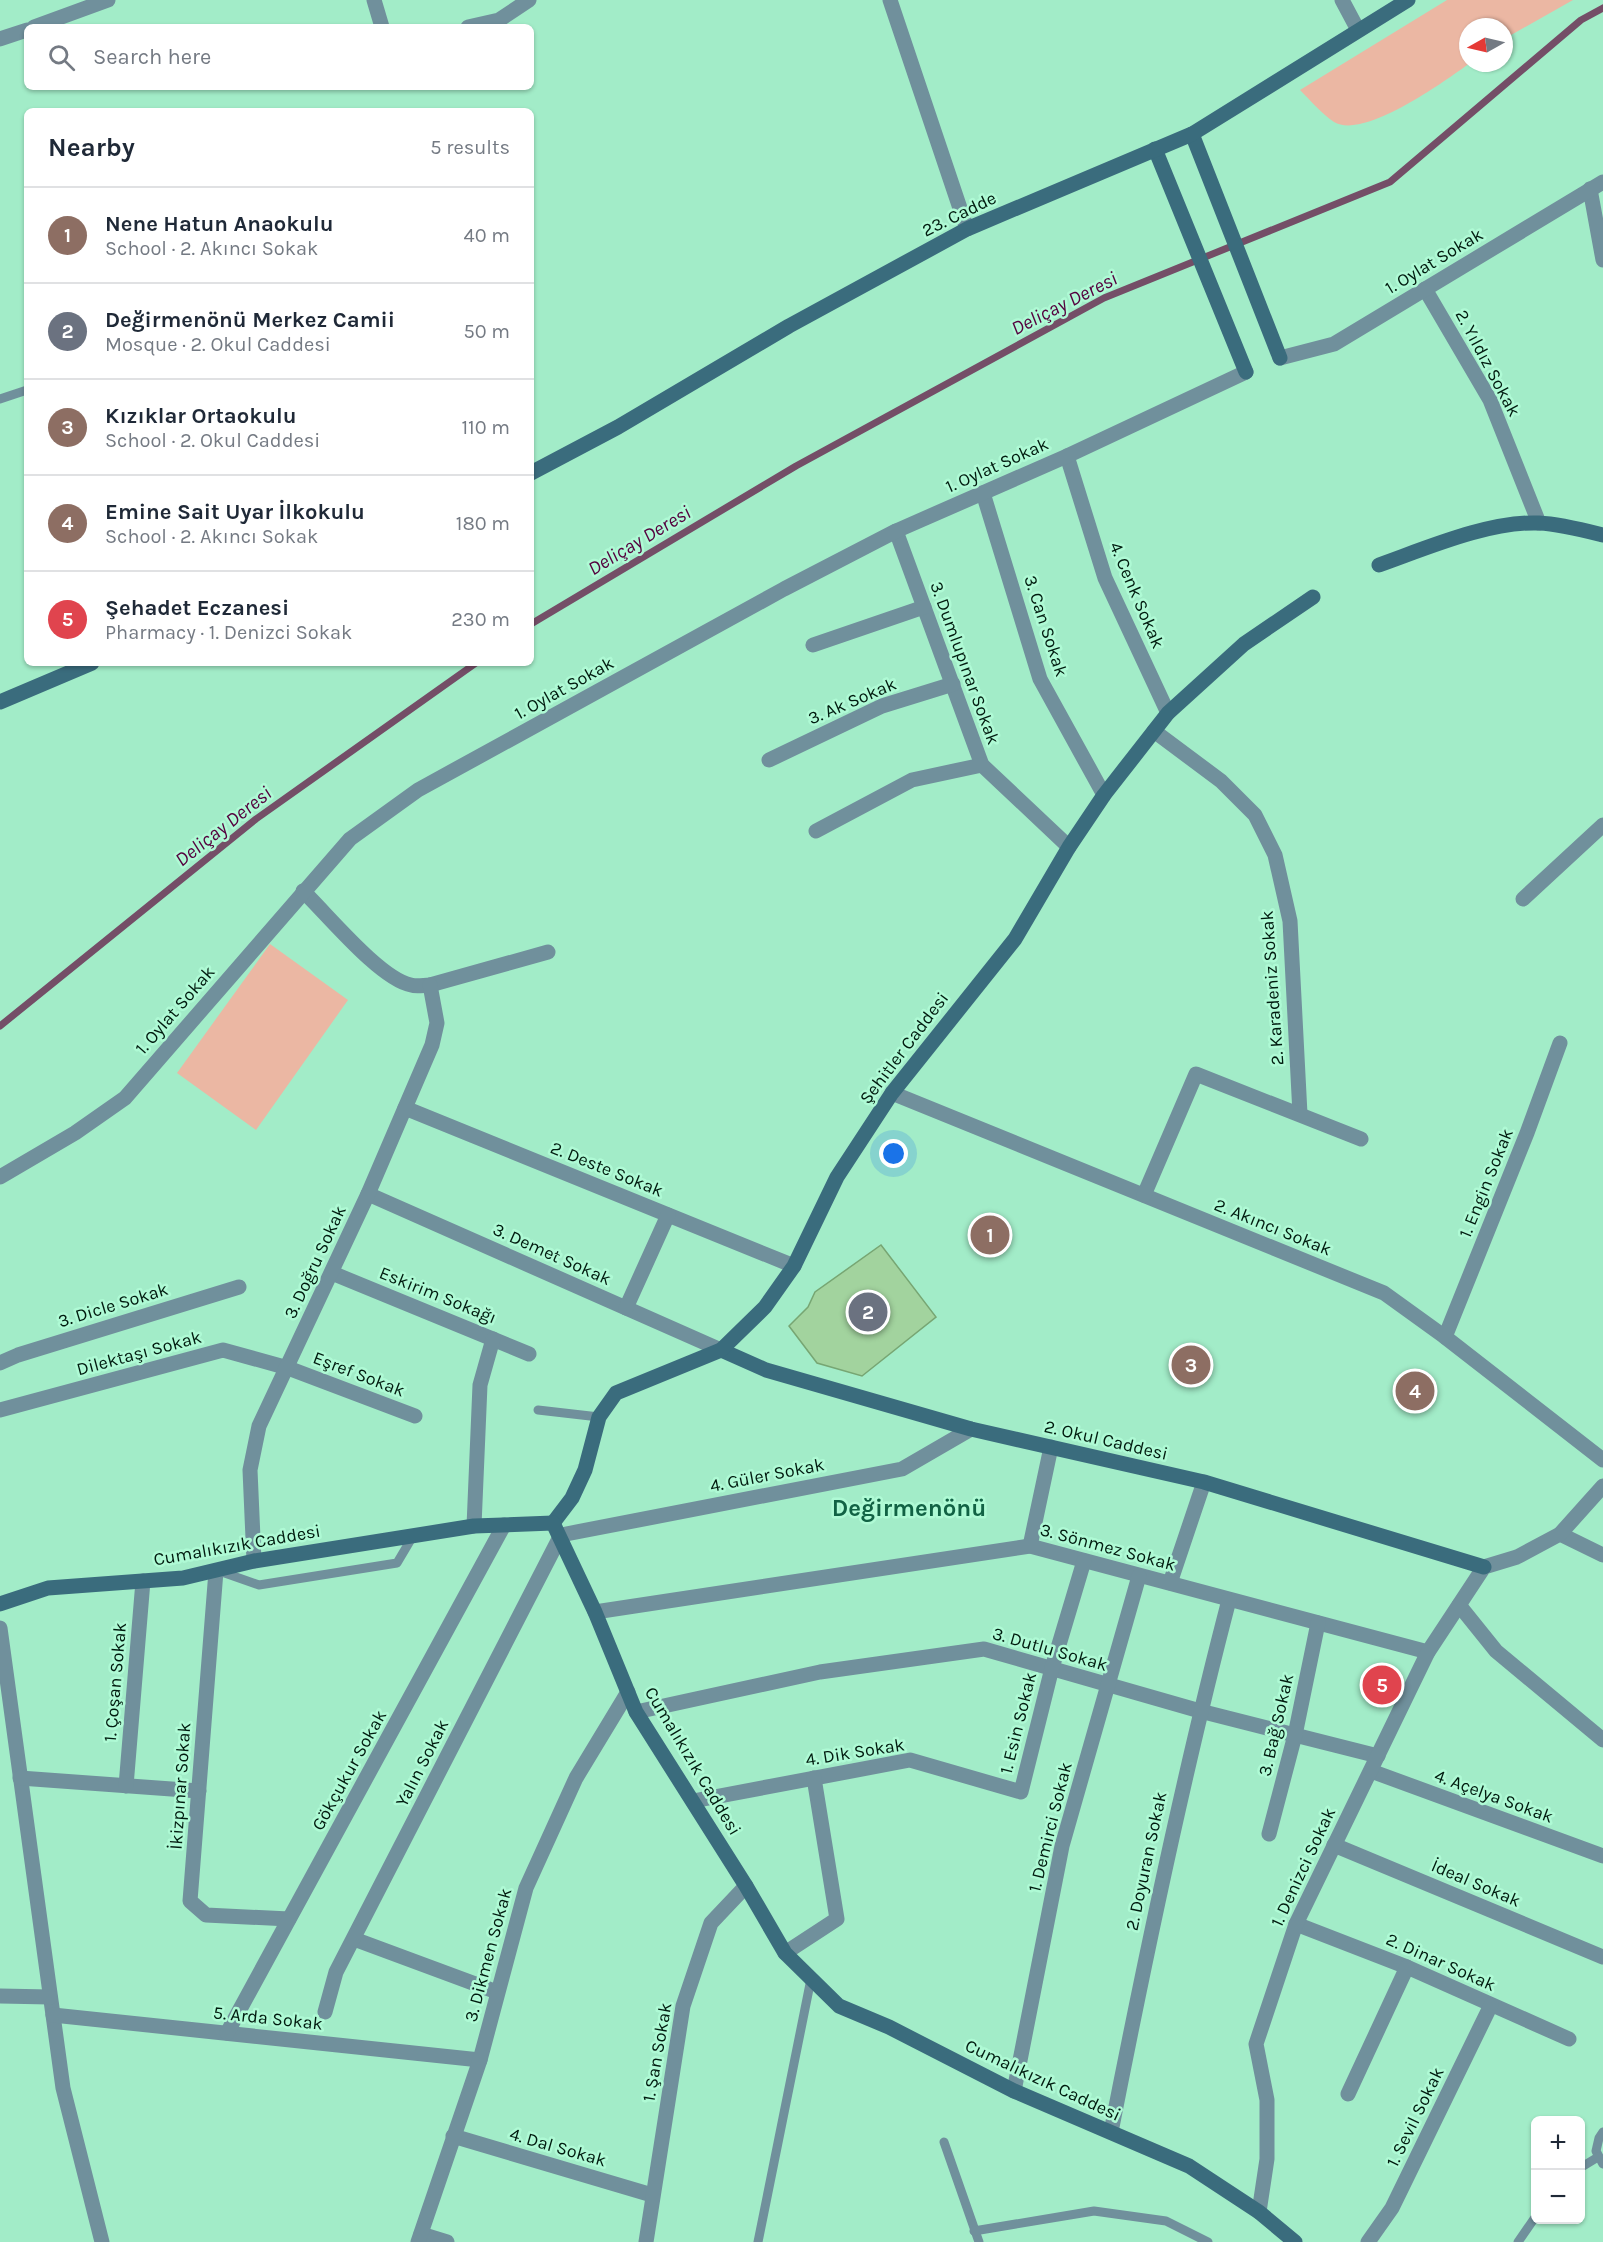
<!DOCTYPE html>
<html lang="en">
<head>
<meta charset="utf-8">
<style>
  :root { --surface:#fff; --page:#f2f2f3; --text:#1f2937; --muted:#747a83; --line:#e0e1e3; --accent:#111827 }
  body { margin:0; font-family:Karla,sans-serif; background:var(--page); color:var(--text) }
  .controls { position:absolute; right:18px; bottom:18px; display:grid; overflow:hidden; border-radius:9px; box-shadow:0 2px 4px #0004 }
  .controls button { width:54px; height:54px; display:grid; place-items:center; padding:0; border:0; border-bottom:2px solid var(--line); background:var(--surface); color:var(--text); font:30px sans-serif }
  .compass { position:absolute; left:1459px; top:18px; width:54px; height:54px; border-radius:50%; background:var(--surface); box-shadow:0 2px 4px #0004; rotate:262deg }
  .you { position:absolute; left:894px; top:1154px; width:21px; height:21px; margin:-15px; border:4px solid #fff; border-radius:50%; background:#1a73e8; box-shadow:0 0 0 9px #1a73e833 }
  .badge { display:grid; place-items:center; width:39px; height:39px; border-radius:50%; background:var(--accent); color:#fff; font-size:20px; font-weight:700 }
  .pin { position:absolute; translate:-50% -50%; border:3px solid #fff; box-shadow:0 2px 6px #0006 }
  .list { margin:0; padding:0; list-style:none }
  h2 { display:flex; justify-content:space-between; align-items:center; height:78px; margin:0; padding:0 24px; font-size:26px }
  h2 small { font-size:20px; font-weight:400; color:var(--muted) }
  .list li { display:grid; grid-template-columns:39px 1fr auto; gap:18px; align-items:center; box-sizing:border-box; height:96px; padding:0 24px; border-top:2px solid var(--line) }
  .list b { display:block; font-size:22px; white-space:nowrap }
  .list p { margin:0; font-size:20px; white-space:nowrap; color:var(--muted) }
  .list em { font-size:20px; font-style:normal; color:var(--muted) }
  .icon { flex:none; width:33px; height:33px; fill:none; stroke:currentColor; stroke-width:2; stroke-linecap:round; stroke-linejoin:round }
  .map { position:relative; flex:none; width:1603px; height:2242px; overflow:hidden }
  .search { position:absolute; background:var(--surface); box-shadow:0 2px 4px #0004; left:24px; top:24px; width:510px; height:66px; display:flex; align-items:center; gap:15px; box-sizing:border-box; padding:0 21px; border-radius:9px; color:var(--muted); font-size:22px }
  .panel { position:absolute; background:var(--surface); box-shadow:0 2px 4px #0004; left:24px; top:108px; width:510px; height:558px; border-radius:9px }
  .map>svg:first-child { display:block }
  .green { fill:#ebb7a3 }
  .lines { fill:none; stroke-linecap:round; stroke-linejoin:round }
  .stream { stroke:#744e67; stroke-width:7 }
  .building { fill:#a2d39e; stroke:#77a673; stroke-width:1.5 }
  .lane { stroke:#70909c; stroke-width:9 }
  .street { stroke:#70909c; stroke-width:15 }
  .secondary { stroke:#3a6c7d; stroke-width:15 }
  .labels { text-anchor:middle; stroke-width:5; stroke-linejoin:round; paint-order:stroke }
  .street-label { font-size:18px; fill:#001b0f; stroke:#affad5 }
  .water-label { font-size:20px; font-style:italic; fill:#54003e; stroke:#affad5 }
  .district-label { font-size:24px; font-weight:bold; fill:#116244; stroke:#affad5 }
</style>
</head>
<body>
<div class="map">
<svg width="1603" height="2242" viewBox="0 0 1603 2242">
  <rect width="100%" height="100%" fill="#a2ecc8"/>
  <!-- green -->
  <g class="green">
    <path d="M1447,0H1573L1504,39V27H1468L1470,63C1445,81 1364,140 1334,122C1322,114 1310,100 1300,90Z"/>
    <path d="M270,944L348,1000L256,1130L177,1073Z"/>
  </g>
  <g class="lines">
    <!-- stream -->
    <g class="stream">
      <path d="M531,624L796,466L1104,298L1390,182L1581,20L1603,8"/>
      <path d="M0,1026L256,819L476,663"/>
    </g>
  </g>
  <!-- building -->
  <path class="building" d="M881,1245L936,1317L862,1376L817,1363L789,1326L808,1307L815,1292Z"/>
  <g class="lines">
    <!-- lane -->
    <g class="lane">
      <path d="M0,399L27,390"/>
      <path d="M538,1410L599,1417"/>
      <path d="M219,1571L259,1585L397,1563L413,1536"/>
      <path d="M1603,2132L1599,2138L1596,2151L1603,2164"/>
      <path d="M944,2142L979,2242"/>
      <path d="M1580,2168L1598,2157"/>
      <path d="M974,2231L1094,2211L1166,2221L1208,2242"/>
      <path d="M758,2242L811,1979"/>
      <path d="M1518,2242L1536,2216"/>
    </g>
    <!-- street -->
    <g class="street">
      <path d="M374,0L382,27"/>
      <path d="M890,0L967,229"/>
      <path d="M1342,0L1358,30"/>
      <path d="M34,27L108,0"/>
      <path d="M468,27L499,20L529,0"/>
      <path d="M0,39L27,30"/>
      <path d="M1590,189L1603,260"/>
      <path d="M1425,289L1490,400L1539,523"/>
      <path d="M1280,358L1334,344L1603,182"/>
      <path d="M1067,456L1105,578L1168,713"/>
      <path d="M983,493L1040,679L1104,795"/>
      <path d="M896,531L982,765L1069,847"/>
      <path d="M813,645L924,607"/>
      <path d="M1154,731L1221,781L1255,815L1275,855L1290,921L1300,1114"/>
      <path d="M769,760L882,706L953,684"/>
      <path d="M816,831L912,780L982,765"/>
      <path d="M303,891C327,914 380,979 411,985C417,987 424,985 430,985L548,952"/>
      <path d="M1523,899L1603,825"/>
      <path d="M892,1093L1384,1293L1445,1337L1603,1460"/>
      <path d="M405,1108L794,1266"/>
      <path d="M0,1177L75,1133L125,1098L350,839L418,790L784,589L896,531L1067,456L1246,372"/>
      <path d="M368,1194L721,1350"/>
      <path d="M1144,1195L1196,1074L1361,1139"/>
      <path d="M332,1273L529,1354"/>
      <path d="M626,1308L668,1215"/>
      <path d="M1445,1337L1527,1133L1560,1043"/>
      <path d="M0,1363L18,1355L239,1287"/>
      <path d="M0,1410L223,1350L288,1368L415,1416"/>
      <path d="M474,1526L480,1385L493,1339"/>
      <path d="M1560,1534L1603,1555"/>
      <path d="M1030,1546L1051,1447"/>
      <path d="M254,1561L250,1470L259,1426L368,1194L432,1045L437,1023L430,985"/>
      <path d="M216,1571L190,1901L206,1915L289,1919"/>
      <path d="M1170,1583L1204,1482"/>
      <path d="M1459,1605L1496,1651L1603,1740"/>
      <path d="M595,1612L1030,1546L1428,1652"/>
      <path d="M0,1628L63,2088L102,2242"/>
      <path d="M636,1712L820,1672L984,1649L1200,1711L1378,1756"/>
      <path d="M1371,1771L1603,1856"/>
      <path d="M20,1778L199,1791"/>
      <path d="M126,1786L143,1581"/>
      <path d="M693,1801L910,1760L1021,1792L1052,1668L1084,1561"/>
      <path d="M1269,1834L1295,1735L1318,1623"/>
      <path d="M1334,1845L1603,1957"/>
      <path d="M1296,1924L1407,1967L1569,2039"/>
      <path d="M354,1939L497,1992"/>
      <path d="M785,1953L837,1919L814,1778"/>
      <path d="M0,1996L50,1997"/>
      <path d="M325,2012L336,1972L561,1535L902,1469L971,1429"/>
      <path d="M53,2015L480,2060"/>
      <path d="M227,2033L504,1525"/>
      <path d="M1014,2091L1062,1846L1139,1576"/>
      <path d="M1348,2094L1407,1967"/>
      <path d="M1111,2132C1146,1953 1183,1776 1229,1600"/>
      <path d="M453,2136L652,2195"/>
      <path d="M1259,2212L1267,2159V2100L1256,2044L1296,1924L1428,1652L1484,1567L1517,1557L1560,1534L1603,1486"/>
      <path d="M421,2234L447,2242"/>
      <path d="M418,2242L480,2060L526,1888L576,1778L628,1692"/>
      <path d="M646,2242L683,2006L711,1923L746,1886"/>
      <path d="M1368,2242L1392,2208L1491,2005"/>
    </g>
    <!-- secondary -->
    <g class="secondary">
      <path d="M1192,134L1280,358"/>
      <path d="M1155,149L1246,372"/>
      <path d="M531,473L618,427L789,326L967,229L1192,134L1408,0"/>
      <path d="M1379,565C1427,548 1489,521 1539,523C1560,524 1583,530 1603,535"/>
      <path d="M0,702L92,663"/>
      <path d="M721,1350L766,1370L971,1429L1204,1482L1484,1567"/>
      <path d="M553,1523L572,1498L585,1470L599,1417L616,1393L721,1350L765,1307L794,1266L837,1177L892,1093L1015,939L1069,847L1104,795L1168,713L1244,644L1313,597"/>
      <path d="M0,1604L48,1588L183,1578L254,1561L474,1526L553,1523L595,1612L636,1712L746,1886L785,1953L839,2006L889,2027L1014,2091L1189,2166L1259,2212L1295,2242"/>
    </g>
  </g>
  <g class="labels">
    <!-- street labels -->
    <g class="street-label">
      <text transform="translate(959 214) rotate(-26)" y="6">23. Cadde</text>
      <text transform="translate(1434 261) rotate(-31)" y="6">1. Oylat Sokak</text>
      <text transform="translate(1488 363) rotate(62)" y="6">2. Yıldız Sokak</text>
      <text transform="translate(997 465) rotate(-24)" y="6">1. Oylat Sokak</text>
      <text transform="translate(1137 595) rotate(67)" y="6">4. Cenk Sokak</text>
      <text transform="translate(1046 626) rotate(72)" y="6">3. Can Sokak</text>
      <text transform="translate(965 663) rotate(70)" y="6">3. Dumlupınar Sokak</text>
      <text transform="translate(564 688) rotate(-29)" y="6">1. Oylat Sokak</text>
      <text transform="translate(852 701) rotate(-23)" y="6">3. Ak Sokak</text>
      <text transform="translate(1272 988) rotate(-94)" y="6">2. Karadeniz Sokak</text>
      <text transform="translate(175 1010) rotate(-49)" y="6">1. Oylat Sokak</text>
      <text transform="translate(904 1048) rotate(-53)" y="6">Şehitler Caddesi</text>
      <text transform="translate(607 1169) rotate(22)" y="6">2. Deste Sokak</text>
      <text transform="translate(1486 1183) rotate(-68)" y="6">1. Engin Sokak</text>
      <text transform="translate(1273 1227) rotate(22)" y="6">2. Akıncı Sokak</text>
      <text transform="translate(552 1254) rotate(24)" y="6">3. Demet Sokak</text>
      <text transform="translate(315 1262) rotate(-65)" y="6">3. Doğru Sokak</text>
      <text transform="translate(438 1295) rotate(22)" y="6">Eskirim Sokağı</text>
      <text transform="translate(113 1305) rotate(-17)" y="6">3. Dicle Sokak</text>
      <text transform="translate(139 1353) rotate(-15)" y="6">Dilektaşı Sokak</text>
      <text transform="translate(359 1374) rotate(21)" y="6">Eşref Sokak</text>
      <text transform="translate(1106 1440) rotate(13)" y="6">2. Okul Caddesi</text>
      <text transform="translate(767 1475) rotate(-11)" y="6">4. Güler Sokak</text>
      <text transform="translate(237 1545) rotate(-10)" y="6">Cumalıkızık Caddesi</text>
      <text transform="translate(1108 1547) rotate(15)" y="6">3. Sönmez Sokak</text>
      <text transform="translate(1050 1649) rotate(16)" y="6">3. Dutlu Sokak</text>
      <text transform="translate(115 1682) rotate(-85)" y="6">1. Çoşan Sokak</text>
      <text transform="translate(1018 1723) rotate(-76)" y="6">1. Esin Sokak</text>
      <text transform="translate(1276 1725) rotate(-77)" y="6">3. Bağ Sokak</text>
      <text transform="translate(855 1752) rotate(-9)" y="6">4. Dik Sokak</text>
      <text transform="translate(693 1761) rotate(59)" y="6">Cumalıkızık Caddesi</text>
      <text transform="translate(422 1763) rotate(-63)" y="6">Yalın Sokak</text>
      <text transform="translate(349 1770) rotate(-61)" y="6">Gökçukur Sokak</text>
      <text transform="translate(180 1786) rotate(-86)" y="6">İkizpınar Sokak</text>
      <text transform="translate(1494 1796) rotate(20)" y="6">4. Açelya Sokak</text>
      <text transform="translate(1050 1827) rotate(-76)" y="6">1. Demirci Sokak</text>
      <text transform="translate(1146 1861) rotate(-78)" y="6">2. Doyuran Sokak</text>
      <text transform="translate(1303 1867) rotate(-65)" y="6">1. Denizci Sokak</text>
      <text transform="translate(1476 1883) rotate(23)" y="6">İdeal Sokak</text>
      <text transform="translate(488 1955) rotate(-75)" y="6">3. Dikmen Sokak</text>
      <text transform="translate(1441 1962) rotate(24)" y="6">2. Dinar Sokak</text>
      <text transform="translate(268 2018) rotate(6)" y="6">5. Arda Sokak</text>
      <text transform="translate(657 2052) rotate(-80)" y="6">1. Şan Sokak</text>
      <text transform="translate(1043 2080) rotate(25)" y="6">Cumalıkızık Caddesi</text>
      <text transform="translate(1415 2117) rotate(-64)" y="6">1. Sevil Sokak</text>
      <text transform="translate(558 2147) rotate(16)" y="6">4. Dal Sokak</text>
    </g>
    <!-- water labels -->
    <g class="water-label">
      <text transform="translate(1064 303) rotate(-27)" y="7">Deliçay Deresi</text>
      <text transform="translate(639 540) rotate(-31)" y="7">Deliçay Deresi</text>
      <text transform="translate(223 826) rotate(-38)" y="7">Deliçay Deresi</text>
    </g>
    <!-- district labels -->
    <g class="district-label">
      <text x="909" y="1516">Değirmenönü</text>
    </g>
  </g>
</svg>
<div class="controls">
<button>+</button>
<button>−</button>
</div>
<svg class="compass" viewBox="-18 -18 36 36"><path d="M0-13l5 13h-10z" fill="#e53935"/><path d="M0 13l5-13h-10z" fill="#747a83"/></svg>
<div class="you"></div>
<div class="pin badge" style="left:990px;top:1235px;background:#8d6e63">1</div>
<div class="pin badge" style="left:868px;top:1312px;background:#6b7280">2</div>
<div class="pin badge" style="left:1191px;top:1365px;background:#8d6e63">3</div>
<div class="pin badge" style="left:1415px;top:1391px;background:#8d6e63">4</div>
<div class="pin badge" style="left:1382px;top:1685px;background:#e0444e">5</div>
<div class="search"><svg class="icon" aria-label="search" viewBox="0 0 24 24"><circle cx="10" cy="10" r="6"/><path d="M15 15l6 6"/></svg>Search here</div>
<section class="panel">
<h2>Nearby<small>5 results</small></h2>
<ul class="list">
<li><span class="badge" style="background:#8d6e63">1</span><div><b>Nene Hatun Anaokulu</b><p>School · 2. Akıncı Sokak</p></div><em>40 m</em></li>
<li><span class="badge" style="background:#6b7280">2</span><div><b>Değirmenönü Merkez Camii</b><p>Mosque · 2. Okul Caddesi</p></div><em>50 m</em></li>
<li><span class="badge" style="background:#8d6e63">3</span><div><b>Kızıklar Ortaokulu</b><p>School · 2. Okul Caddesi</p></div><em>110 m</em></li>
<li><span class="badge" style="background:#8d6e63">4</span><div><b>Emine Sait Uyar İlkokulu</b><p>School · 2. Akıncı Sokak</p></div><em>180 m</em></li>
<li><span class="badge" style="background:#e0444e">5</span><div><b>Şehadet Eczanesi</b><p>Pharmacy · 1. Denizci Sokak</p></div><em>230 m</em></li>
</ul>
</section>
</div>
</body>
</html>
